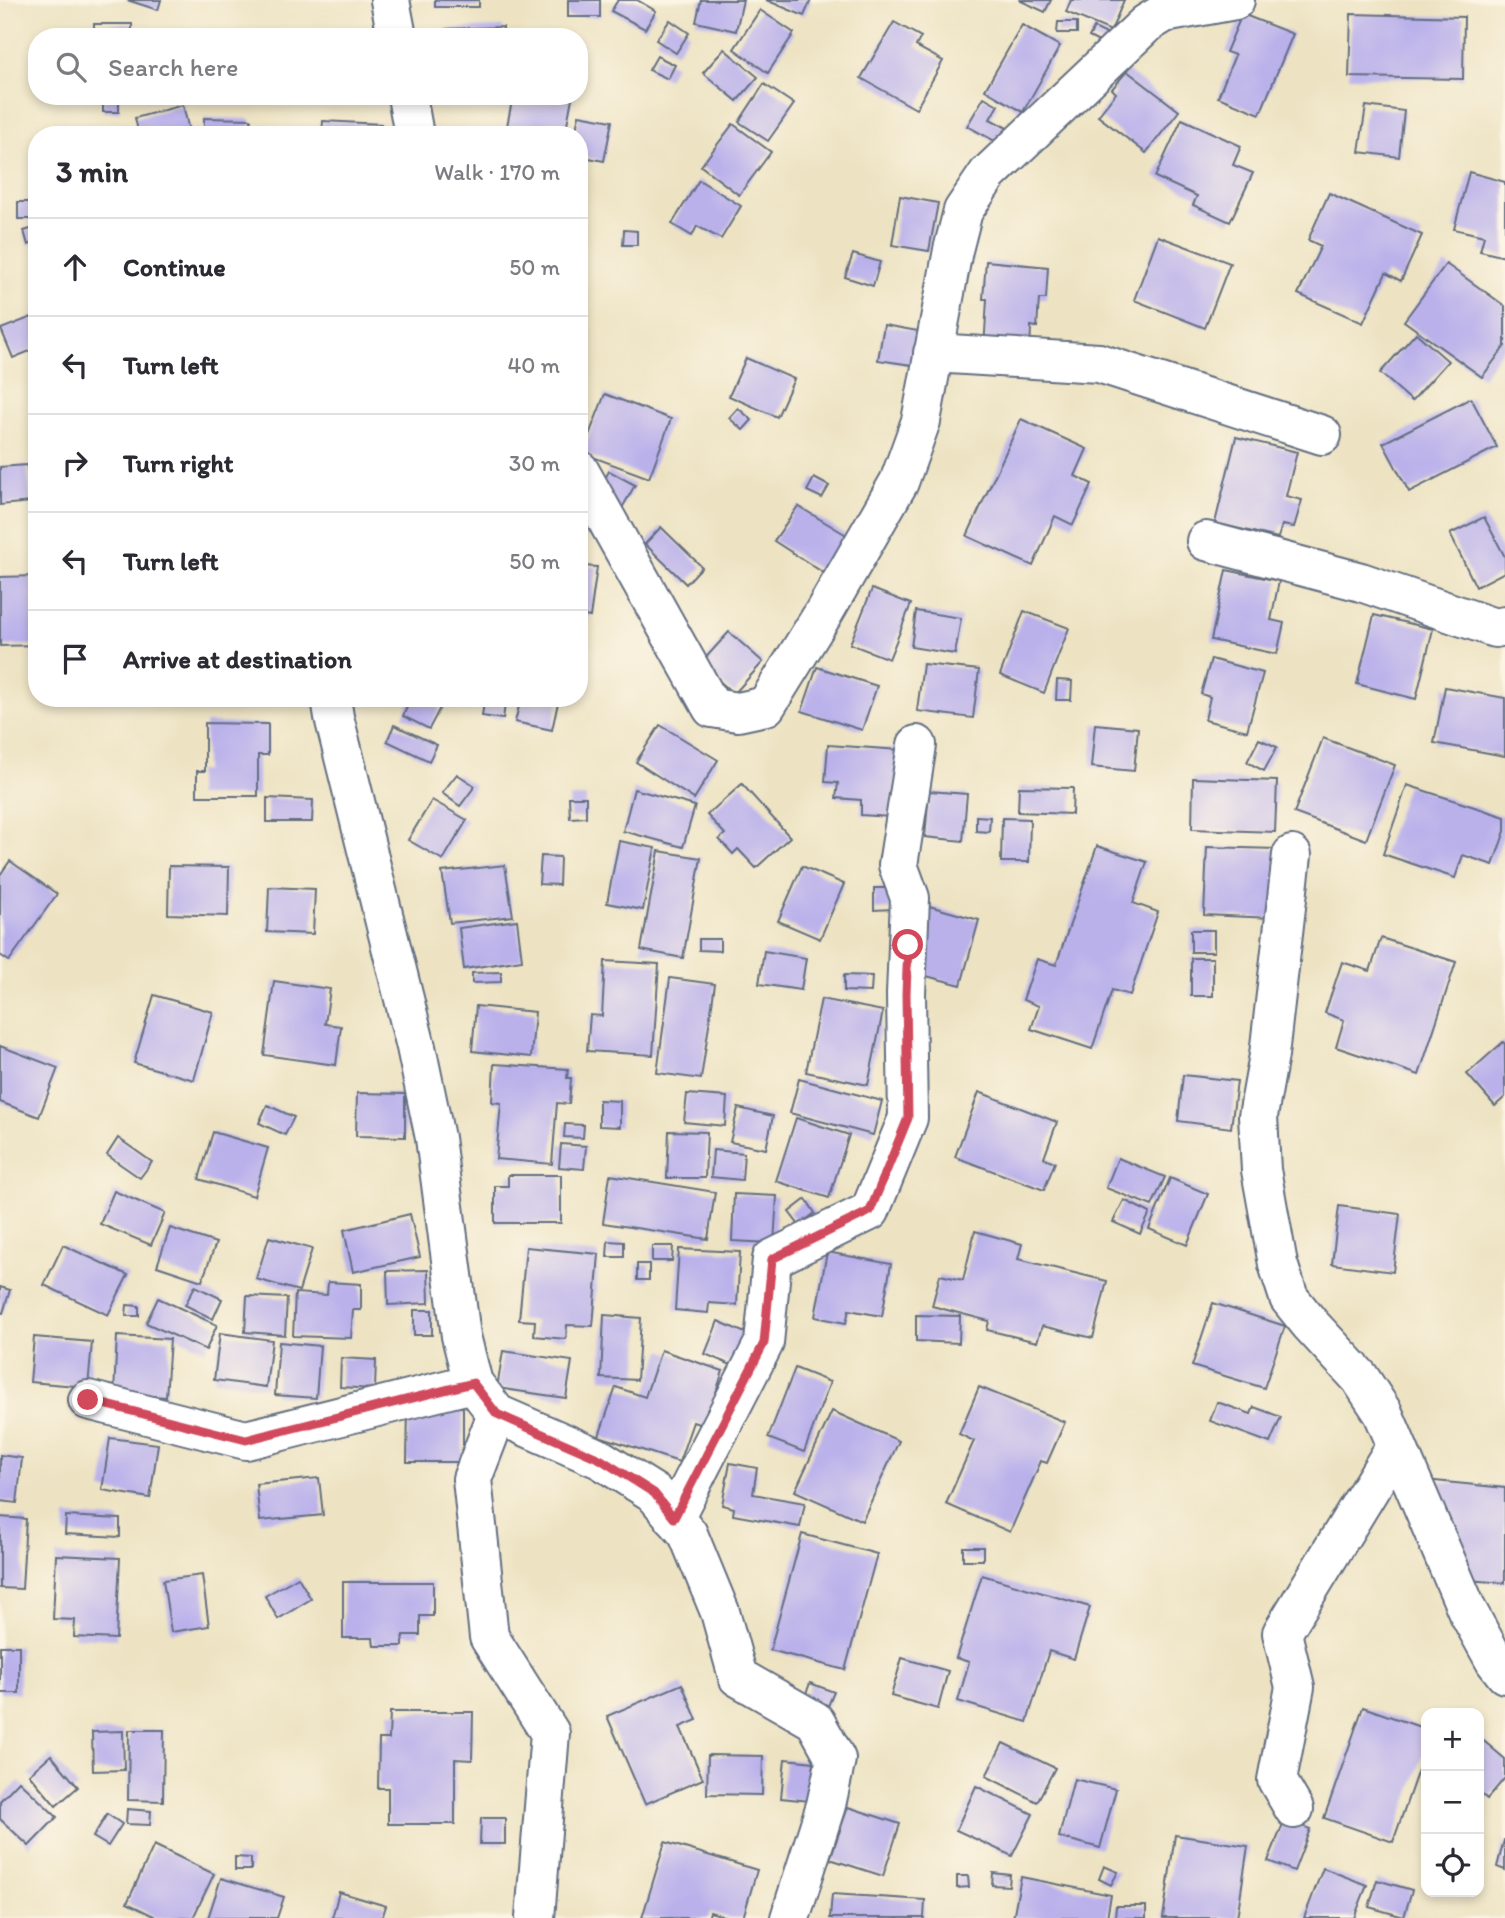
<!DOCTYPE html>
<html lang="en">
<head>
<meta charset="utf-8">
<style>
  :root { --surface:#fff; --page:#f2f2f3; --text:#2b2b33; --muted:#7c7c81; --line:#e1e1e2 }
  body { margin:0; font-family:Itim,sans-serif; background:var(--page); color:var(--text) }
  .controls { position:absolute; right:21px; bottom:21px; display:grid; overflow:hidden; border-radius:14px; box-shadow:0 4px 10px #0003 }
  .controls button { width:63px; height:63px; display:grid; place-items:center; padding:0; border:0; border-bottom:2px solid var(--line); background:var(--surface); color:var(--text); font:35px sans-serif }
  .stop { position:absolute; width:21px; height:21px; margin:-16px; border:5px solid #d1495b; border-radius:50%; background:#fff }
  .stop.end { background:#d1495b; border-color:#fff; box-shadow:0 2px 7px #0008 }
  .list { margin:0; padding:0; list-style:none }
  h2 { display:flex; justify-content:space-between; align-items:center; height:91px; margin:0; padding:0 28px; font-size:30px }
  h2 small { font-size:23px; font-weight:400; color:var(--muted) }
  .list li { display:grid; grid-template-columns:46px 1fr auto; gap:21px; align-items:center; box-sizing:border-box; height:98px; padding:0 28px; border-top:2px solid var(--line) }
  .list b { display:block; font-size:26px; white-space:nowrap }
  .list em { font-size:23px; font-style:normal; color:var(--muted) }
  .icon { flex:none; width:38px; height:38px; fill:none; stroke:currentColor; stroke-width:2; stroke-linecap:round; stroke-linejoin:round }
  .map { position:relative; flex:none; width:1505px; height:1918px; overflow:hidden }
  .search { position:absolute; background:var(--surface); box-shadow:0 4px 10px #0003; left:28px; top:28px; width:560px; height:77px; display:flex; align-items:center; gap:18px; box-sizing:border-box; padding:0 24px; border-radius:28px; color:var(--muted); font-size:26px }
  .panel { position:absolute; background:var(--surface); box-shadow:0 4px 10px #0003; left:28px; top:126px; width:560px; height:581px; border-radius:28px }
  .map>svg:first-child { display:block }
  .building { fill:#bab1eb }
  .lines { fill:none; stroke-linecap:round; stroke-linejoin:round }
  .minor-casing { stroke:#646e81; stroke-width:42 }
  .minor { stroke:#fff; stroke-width:38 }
  .route { stroke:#d1495b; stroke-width:9 }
</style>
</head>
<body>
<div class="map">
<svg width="1505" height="1918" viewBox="0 0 1505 1918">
  <rect width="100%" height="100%" fill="#fcf5e5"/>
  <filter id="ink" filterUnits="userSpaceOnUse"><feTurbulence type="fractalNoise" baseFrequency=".0143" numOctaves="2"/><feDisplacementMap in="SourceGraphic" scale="14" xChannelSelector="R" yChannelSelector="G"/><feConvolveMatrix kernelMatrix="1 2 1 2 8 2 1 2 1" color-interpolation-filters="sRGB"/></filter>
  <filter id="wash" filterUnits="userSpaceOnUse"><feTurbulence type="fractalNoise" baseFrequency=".00686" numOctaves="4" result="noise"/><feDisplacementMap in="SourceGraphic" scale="28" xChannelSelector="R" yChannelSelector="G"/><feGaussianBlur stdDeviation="1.57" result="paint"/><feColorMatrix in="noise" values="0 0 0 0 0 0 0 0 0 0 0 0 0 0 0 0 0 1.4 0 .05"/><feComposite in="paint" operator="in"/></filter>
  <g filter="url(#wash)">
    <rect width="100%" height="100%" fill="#ede3c3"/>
    <g id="blocks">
      <!-- building -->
      <g class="building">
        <path d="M127,0H161L158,10Z"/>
        <rect x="435" y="0" width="44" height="7"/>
        <rect x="568" y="0" width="32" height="17"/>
        <path d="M618,0H637L656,11L645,29L611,11Z"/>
        <path d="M701,0H743L736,31L696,22Z"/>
        <path d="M766,0H811L804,16Z"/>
        <path d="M1019,0H1051L1045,12Z"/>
        <path d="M1071,0H1124L1111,31L1066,12Z"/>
        <path d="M760,10L794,33L768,73L734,49Z"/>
        <path d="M1242,14L1293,34L1260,114L1218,97L1235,55L1226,52Z"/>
        <path d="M1351,14L1464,17L1463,79L1349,77Z"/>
        <path d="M670,20L689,33L676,53L656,40Z"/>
        <path d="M894,22L921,37L916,46L943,61L916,109L861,78Z"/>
        <path d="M1058,22H1077V33H1057Z"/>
        <rect x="94" y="24" width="38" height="13"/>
        <path d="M1022,25L1060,46L1023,112L985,90Z"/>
        <path d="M503,27V37H446V29Z"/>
        <path d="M1094,28L1109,35L1105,45L1089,37Z"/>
        <path d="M724,49L758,77L737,101L703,73Z"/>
        <path d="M657,56L675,65L668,79L649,70Z"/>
        <path d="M1127,71L1179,111L1146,153L1098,116L1116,93L1112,89Z"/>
        <path d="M764,84L794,104L768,141L739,122Z"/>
        <rect x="103" y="96" width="16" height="16"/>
        <path d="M513,96L572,98L565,135H550L507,126Z"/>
        <path d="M984,97L998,105L990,119L1009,129L1000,144L967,126Z"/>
        <path d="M183,105L190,135H139L135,118Z"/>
        <path d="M1366,106L1404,111L1399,157L1359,152Z"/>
        <path d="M579,115L612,121L604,161L579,156V135H575Z"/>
        <path d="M204,118L251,119L250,135H204Z"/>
        <path d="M1182,119L1241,146L1233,165L1253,173L1230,222L1193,205L1197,196L1155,177Z"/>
        <path d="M323,121L381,124L380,135H322Z"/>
        <path d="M733,124L771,152L739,195L701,166Z"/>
        <path d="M1469,172L1505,182V257L1480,251L1484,236L1454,229Z"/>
        <path d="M699,180L741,206L721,239L697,226L692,236L672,224Z"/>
        <path d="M1329,193L1422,235L1401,281L1386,273L1363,323L1298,294L1321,246L1308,240Z"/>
        <path d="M900,196L938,203L929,251L892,245Z"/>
        <rect x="18" y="202" width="16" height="17"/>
        <path d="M37,227V242L28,245L24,231Z"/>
        <path d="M624,230L637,231V245H623Z"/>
        <path d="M1158,236L1230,263L1205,328L1134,300Z"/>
        <path d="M853,254L880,262L873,286L845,277Z"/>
        <path d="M986,261L1048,267L1046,299H1039L1037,327L1031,326L1030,354L984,350L987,299H983Z"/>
        <path d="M1446,264L1505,306V346L1482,377L1404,321Z"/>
        <path d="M37,315V348L13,358L1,329Z"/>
        <path d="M884,325L918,331L912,365L878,360Z"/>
        <path d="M1416,333L1448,361L1412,401L1380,373Z"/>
        <path d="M746,358L794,379L777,417L729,396Z"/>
        <path d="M605,394L671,419L649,478L582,453Z"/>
        <path d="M1471,398L1497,447L1409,492L1383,443Z"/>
        <path d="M738,408L752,420L743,430L729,418Z"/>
        <path d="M1021,419L1087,449L1075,476L1092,484L1073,525L1055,516L1033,566L967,536Z"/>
        <path d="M1236,437L1297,452L1286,496L1302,500L1294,527L1282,525L1278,538L1215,523Z"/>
        <path d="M27,465L31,502L0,505V467Z"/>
        <path d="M609,471L635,485L621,510L596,496Z"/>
        <path d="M814,478L829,486L822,498L807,491Z"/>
        <path d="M798,506L848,536L824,573L774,541Z"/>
        <path d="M1484,517L1505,557V572L1476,587L1450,534Z"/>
        <rect x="579" y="521" width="7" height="34"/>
        <path d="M661,527L702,567L686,584L645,544Z"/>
        <path d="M583,566L597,567L590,617L579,615V592Z"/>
        <path d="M1226,570L1279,581L1271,620L1284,623L1277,654L1211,640Z"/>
        <path d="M37,576V645L0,646V577Z"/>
        <path d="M872,589L911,604L889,659L850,644Z"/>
        <path d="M916,611L961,618L955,654L911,647Z"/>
        <path d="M1024,611L1069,628L1044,693L1000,675Z"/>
        <path d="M1374,615L1433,629L1416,699L1357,684Z"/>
        <path d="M729,632L763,662L734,694L700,664Z"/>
        <path d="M1211,659L1263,673L1247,731L1205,720L1210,697L1201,694Z"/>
        <path d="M923,664L979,670L973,718L917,711Z"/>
        <path d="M817,667L877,686L862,730L802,711Z"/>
        <path d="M1057,680L1072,681L1071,700H1056Z"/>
        <path d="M1445,687L1505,698V756L1434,743Z"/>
        <path d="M411,698H421L440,708L429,729L403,716Z"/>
        <path d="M521,698H559L552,730L515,722Z"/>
        <path d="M484,702L505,704L503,719L482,716Z"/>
        <path d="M205,723L268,724V755H258V796H197V771H205Z"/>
        <path d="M1095,724L1138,728L1134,771L1091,767Z"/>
        <path d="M394,725L437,745L429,761L387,741Z"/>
        <path d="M660,725L718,760L694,799L636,762Z"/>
        <path d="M1323,738L1395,765L1366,840L1294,813Z"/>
        <path d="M1259,739L1277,747L1264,771L1247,762Z"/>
        <path d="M828,745L901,750L891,817L861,815V800L836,798L838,783L825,782Z"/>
        <path d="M457,774L475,786L460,806L442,793Z"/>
        <path d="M1193,778L1277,781L1275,832L1192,829Z"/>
        <path d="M742,784L790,837L756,868L738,849L733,854L719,839L725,834L707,815Z"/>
        <path d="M1407,785L1505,817V831L1493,865L1463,855L1455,878L1383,854Z"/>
        <path d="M1019,787L1073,788L1072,814L1018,812Z"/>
        <path d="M634,789L695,806L683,847L623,831Z"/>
        <path d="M929,791L967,794L963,841L925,837Z"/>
        <path d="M569,797H586V817L570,818Z"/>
        <path d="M267,798L313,800L312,822H267Z"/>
        <path d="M432,800L467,820L443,860L408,840Z"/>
        <path d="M976,816L990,817L989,832L976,831Z"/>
        <path d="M1002,818L1030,819L1029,862H1001Z"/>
        <path d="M619,841L655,848L643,910L607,903Z"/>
        <path d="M1097,846L1147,862L1133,903L1158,912L1130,995L1112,990L1092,1049L1031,1029L1039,1006L1023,1000L1037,959L1056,965Z"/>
        <path d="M1207,847L1277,849L1273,918L1204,915Z"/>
        <path d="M659,851L701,858L683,958L641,950Z"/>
        <path d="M541,856L560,857L559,885L539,884Z"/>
        <path d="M10,861L57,894L9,961L0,955V875Z"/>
        <path d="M505,865L513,916L450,923L442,872Z"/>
        <path d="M169,866L229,867L228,916L168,914Z"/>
        <path d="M802,866L844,884L820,939L778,921Z"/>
        <path d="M269,887L315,889L313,934L267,932Z"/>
        <path d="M874,888H892L893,909L874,910Z"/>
        <path d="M929,906L979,920L961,985L911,972Z"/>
        <path d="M517,920L522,960L464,969L459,928Z"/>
        <rect x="1191" y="930" width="23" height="22"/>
        <path d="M1381,938L1456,962L1419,1075L1336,1047L1344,1020L1325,1013L1342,962L1370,971Z"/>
        <path d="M699,939H720V951L699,950Z"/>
        <path d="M764,951L806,958L801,990L759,984Z"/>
        <rect x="1191" y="958" width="22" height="38"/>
        <path d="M605,961L659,964L653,1055L587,1051L590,1015L602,1016Z"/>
        <path d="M501,972V982L472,983V973Z"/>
        <path d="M844,975L872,976L871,992L844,991Z"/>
        <path d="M670,978L715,984L701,1079L657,1073Z"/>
        <path d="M274,981L330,989L325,1024L341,1026L336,1065L264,1055Z"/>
        <path d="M154,995L213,1012L194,1080L134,1063Z"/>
        <path d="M821,999L883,1011L868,1085L806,1072Z"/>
        <path d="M476,1006L535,1012L531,1057L472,1051Z"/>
        <path d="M1503,1042L1505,1044V1097L1495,1106L1467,1074Z"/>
        <path d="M0,1046L58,1068L39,1117L0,1102Z"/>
        <path d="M494,1064L568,1069L567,1078H571L569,1104L557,1103L552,1164L496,1159L501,1103L492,1102Z"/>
        <path d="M1183,1075L1237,1081L1231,1128L1178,1121Z"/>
        <path d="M799,1079L882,1101L873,1135L790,1113Z"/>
        <path d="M979,1092L1057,1122L1044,1158L1055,1162L1044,1190L955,1157Z"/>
        <path d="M357,1093L405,1094V1137L356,1136Z"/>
        <path d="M687,1094L727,1097L725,1126L684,1122Z"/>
        <path d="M599,1100L620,1101V1127L599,1126Z"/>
        <path d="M267,1105L294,1117L285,1135L259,1123Z"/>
        <path d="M738,1108L773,1116L766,1149L730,1142Z"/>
        <path d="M796,1118L849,1135L829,1198L776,1181Z"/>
        <path d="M565,1124L584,1125L583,1138L564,1137Z"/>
        <path d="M669,1131L707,1132L705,1178H667Z"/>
        <path d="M213,1132L268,1148L254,1196L199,1179Z"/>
        <path d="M118,1138L152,1162L140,1178L107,1155Z"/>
        <path d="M561,1144L586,1146L584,1169L559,1167Z"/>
        <path d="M713,1150L744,1153L742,1180L711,1177Z"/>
        <path d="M1118,1158L1165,1177L1152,1206L1106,1188Z"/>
        <path d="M508,1175H561V1223H495V1186H508Z"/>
        <path d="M610,1175L715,1192L708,1239L603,1223Z"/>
        <path d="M1170,1178L1208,1194L1187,1245L1149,1229Z"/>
        <path d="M114,1191L165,1213L151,1245L100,1224Z"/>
        <path d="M734,1194L777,1196L774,1243L732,1241Z"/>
        <path d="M806,1199L815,1213L799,1225L789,1212Z"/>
        <path d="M1124,1200L1150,1213L1140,1234L1113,1222Z"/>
        <path d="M1339,1206L1400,1214L1393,1272L1332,1264Z"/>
        <path d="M410,1214L420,1257L353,1272L344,1230Z"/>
        <path d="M170,1228L216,1243L202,1281L157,1266Z"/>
        <path d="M975,1231L1022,1244L1018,1259L1107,1281L1093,1338L1042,1326L1037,1342L987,1330L989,1321L932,1306L940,1275L963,1280Z"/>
        <path d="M269,1237L312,1249L299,1291L256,1279Z"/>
        <path d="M608,1241L624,1242V1257H607Z"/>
        <path d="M63,1245L128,1275L108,1315L44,1285Z"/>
        <path d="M652,1246H673L672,1261H652Z"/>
        <path d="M526,1247L599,1254L593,1326L567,1325L566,1339L534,1336L535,1321L519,1320Z"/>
        <path d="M679,1249L740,1252L737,1305L709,1303L708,1313L675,1310Z"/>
        <path d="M827,1252L891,1264L882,1316L849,1310L846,1323L815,1317Z"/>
        <rect x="637" y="1264" width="12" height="16"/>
        <path d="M428,1270L429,1303L388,1305L387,1271Z"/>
        <path d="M328,1282L361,1284V1310H353L351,1338L293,1336L295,1293L327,1295Z"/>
        <path d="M195,1286L222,1299L213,1319L185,1305Z"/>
        <path d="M0,1287L10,1290L3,1313L0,1312Z"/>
        <path d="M247,1296L287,1298L285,1335L245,1332Z"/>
        <path d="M158,1298L217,1325L206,1350L146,1323Z"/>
        <path d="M1213,1303L1285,1326L1264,1388L1192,1366Z"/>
        <path d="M127,1305L139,1306V1316H126Z"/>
        <rect x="414" y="1310" width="18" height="25"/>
        <path d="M604,1315L641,1318L637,1380L601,1378Z"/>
        <path d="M916,1315L960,1316L959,1343L916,1341Z"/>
        <path d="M718,1321L752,1336L738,1368L705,1354Z"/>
        <path d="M220,1333L272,1340L266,1387L214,1380Z"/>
        <path d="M117,1336L170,1339L166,1397L114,1393Z"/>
        <path d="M34,1337L92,1342L88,1387L30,1382Z"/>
        <path d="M279,1342L320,1346L316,1398L275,1395Z"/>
        <path d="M661,1350L723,1371L705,1426L693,1422L679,1462L599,1436L616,1387L645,1397Z"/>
        <path d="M503,1351L572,1361L566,1398L497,1388Z"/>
        <path d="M341,1358L376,1360L375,1389L340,1387Z"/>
        <path d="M795,1368L830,1382L804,1452L768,1438Z"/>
        <path d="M979,1387L1065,1422L1047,1463L1041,1461L1010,1532L946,1504L974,1441L959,1434Z"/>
        <path d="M1217,1402L1251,1414L1254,1407L1281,1417L1270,1443L1210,1421Z"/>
        <path d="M408,1406L463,1407V1462H407Z"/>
        <path d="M832,1411L899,1441L862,1521L795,1491Z"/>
        <path d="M110,1438L158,1444L150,1498L102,1490Z"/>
        <path d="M0,1455L22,1458L17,1503L0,1501Z"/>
        <path d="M730,1463L757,1468L753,1494L805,1503L800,1527L733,1515L734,1508L722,1505Z"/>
        <path d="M319,1478L323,1515L260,1521L256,1484Z"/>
        <path d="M1425,1480L1505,1488V1583L1467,1580Z"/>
        <path d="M66,1516L120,1519V1537L65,1534Z"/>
        <path d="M0,1517L26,1519L22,1589L0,1588Z"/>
        <path d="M802,1534L877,1554L845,1670L770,1650Z"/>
        <rect x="963" y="1547" width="20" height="13"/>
        <path d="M56,1555L120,1558L116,1639L74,1637L75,1620L53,1619Z"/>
        <path d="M202,1575L209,1626L171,1632L163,1580Z"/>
        <path d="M982,1575L1090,1607L1074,1659L1049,1651L1027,1722L958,1701L969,1662L956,1658Z"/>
        <path d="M298,1577L311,1599L278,1619L265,1596Z"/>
        <path d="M343,1582H433V1616H420V1635H403V1646H374L373,1638H343Z"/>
        <rect x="0" y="1646" width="19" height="47"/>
        <path d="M902,1658L948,1671L938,1709L891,1696Z"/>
        <path d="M810,1683L834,1692L828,1706L805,1697Z"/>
        <path d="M682,1684L697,1720L680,1727L703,1779L645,1804L607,1716Z"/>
        <path d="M1363,1707L1426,1729V1747L1393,1842L1324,1818Z"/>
        <path d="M390,1712H473L472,1760L455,1759V1824H388V1788H378L379,1739H389Z"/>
        <path d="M129,1730H164L163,1801L128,1800Z"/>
        <path d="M123,1731L124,1770L93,1771L92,1732Z"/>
        <path d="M1479,1737L1505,1759V1778L1487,1799L1479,1792Z"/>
        <path d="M1003,1743L1055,1768L1037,1802L986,1776Z"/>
        <path d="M51,1755L78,1787L56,1806L29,1774Z"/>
        <path d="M708,1755L763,1756L762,1795L707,1794Z"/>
        <path d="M785,1759L814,1762L810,1801L781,1798Z"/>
        <path d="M1074,1779L1116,1789L1100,1848L1059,1837Z"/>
        <path d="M19,1781L57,1817L29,1846L0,1819V1801Z"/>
        <path d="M976,1786L1033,1814L1012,1856L956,1830Z"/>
        <path d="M848,1807L900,1824L883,1876L830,1859Z"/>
        <path d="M127,1809L151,1811L150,1825L126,1824Z"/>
        <path d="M107,1814L122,1824L108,1846L93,1837Z"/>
        <path d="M481,1818H505V1844H480Z"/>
        <path d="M1285,1819L1310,1829L1294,1871L1268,1861Z"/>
        <path d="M1175,1835L1248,1846L1237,1918H1163Z"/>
        <path d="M1504,1840H1505V1870L1497,1867Z"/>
        <path d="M665,1842L757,1870L743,1918H730L710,1912L708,1918H642Z"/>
        <path d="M154,1845L214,1874L193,1918H152L154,1916L127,1903Z"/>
        <path d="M235,1857L251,1858V1870H235Z"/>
        <path d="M1104,1866L1118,1872L1111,1885L1099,1879Z"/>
        <path d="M1323,1868L1367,1885L1354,1918H1304Z"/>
        <path d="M993,1873L1010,1875L1009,1886L992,1885Z"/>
        <path d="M957,1876H968L969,1887L957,1888Z"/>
        <path d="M1021,1877L1111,1895L1107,1918H1013Z"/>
        <path d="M221,1878L284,1897L277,1918H208Z"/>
        <path d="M1377,1880L1412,1890L1404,1917L1369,1907Z"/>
        <path d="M339,1892L386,1906L382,1918H332Z"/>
        <path d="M832,1894L925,1900L924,1918H830Z"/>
        <path d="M1116,1906H1146V1918H1115Z"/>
      </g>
    </g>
  </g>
  <g filter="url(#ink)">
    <use href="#blocks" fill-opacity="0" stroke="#646e81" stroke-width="2"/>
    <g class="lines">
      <!-- minor casing -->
      <g class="minor-casing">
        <g id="minor">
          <path d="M390,0L397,37"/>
          <path d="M407,96L414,135"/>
          <path d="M933,353L1099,363L1322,435"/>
          <path d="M579,470L712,708L738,712L766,706L823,614L899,482L921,421L953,250L963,211L988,174L1146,24L1164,13L1235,0"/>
          <path d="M1206,541L1361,582L1495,628L1505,626"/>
          <path d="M331,698L334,717L416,1047L435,1138L461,1336L473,1383L497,1414L600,1459L654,1493L688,1534L720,1612L738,1677L815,1721L836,1759L826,1805L790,1918"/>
          <path d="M1292,855L1269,1055L1258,1116L1261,1170L1278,1264L1289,1298L1310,1324L1360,1378L1383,1413L1467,1610L1495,1661L1505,1674"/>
          <path d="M88,1400L246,1440L473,1383"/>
          <path d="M497,1414L472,1479L489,1637L550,1733L535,1918"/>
          <path d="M674,1518L764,1343L772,1259L870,1211L908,1118L906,994L910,898L898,865L917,745"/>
          <path d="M1294,1809L1277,1780L1295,1687L1282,1633L1396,1446"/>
        </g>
      </g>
      <!-- minor -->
      <use href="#minor" class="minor"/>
    </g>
  </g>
  <g class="lines" filter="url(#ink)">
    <!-- route -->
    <path class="route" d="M88,1400L246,1440L473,1383L497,1414L600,1459L654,1493L674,1518L764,1343L772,1259L870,1211L908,1118L906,994L908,945"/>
  </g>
</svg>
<div class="controls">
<button>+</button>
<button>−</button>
<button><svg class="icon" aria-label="locate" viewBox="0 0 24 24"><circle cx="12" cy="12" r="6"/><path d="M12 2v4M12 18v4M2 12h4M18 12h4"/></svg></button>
</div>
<div class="stop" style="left:908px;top:945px"></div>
<div class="stop end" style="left:88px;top:1400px"></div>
<div class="search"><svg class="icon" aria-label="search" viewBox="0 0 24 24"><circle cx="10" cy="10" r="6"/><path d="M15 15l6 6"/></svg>Search here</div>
<section class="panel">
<h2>3 min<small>Walk · 170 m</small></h2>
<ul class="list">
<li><svg class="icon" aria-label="ahead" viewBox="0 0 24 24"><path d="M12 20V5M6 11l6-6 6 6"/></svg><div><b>Continue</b></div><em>50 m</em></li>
<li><svg class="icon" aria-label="left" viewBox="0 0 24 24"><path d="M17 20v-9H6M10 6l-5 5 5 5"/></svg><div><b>Turn left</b></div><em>40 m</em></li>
<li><svg class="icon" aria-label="right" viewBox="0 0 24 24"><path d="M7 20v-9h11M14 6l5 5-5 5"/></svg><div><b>Turn right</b></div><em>30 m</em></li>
<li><svg class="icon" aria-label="left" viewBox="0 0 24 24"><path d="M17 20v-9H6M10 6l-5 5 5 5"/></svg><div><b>Turn left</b></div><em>50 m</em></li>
<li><svg class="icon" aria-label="arrive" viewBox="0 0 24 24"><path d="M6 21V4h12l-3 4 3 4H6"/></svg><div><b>Arrive at destination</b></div></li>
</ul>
</section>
</div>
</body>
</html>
